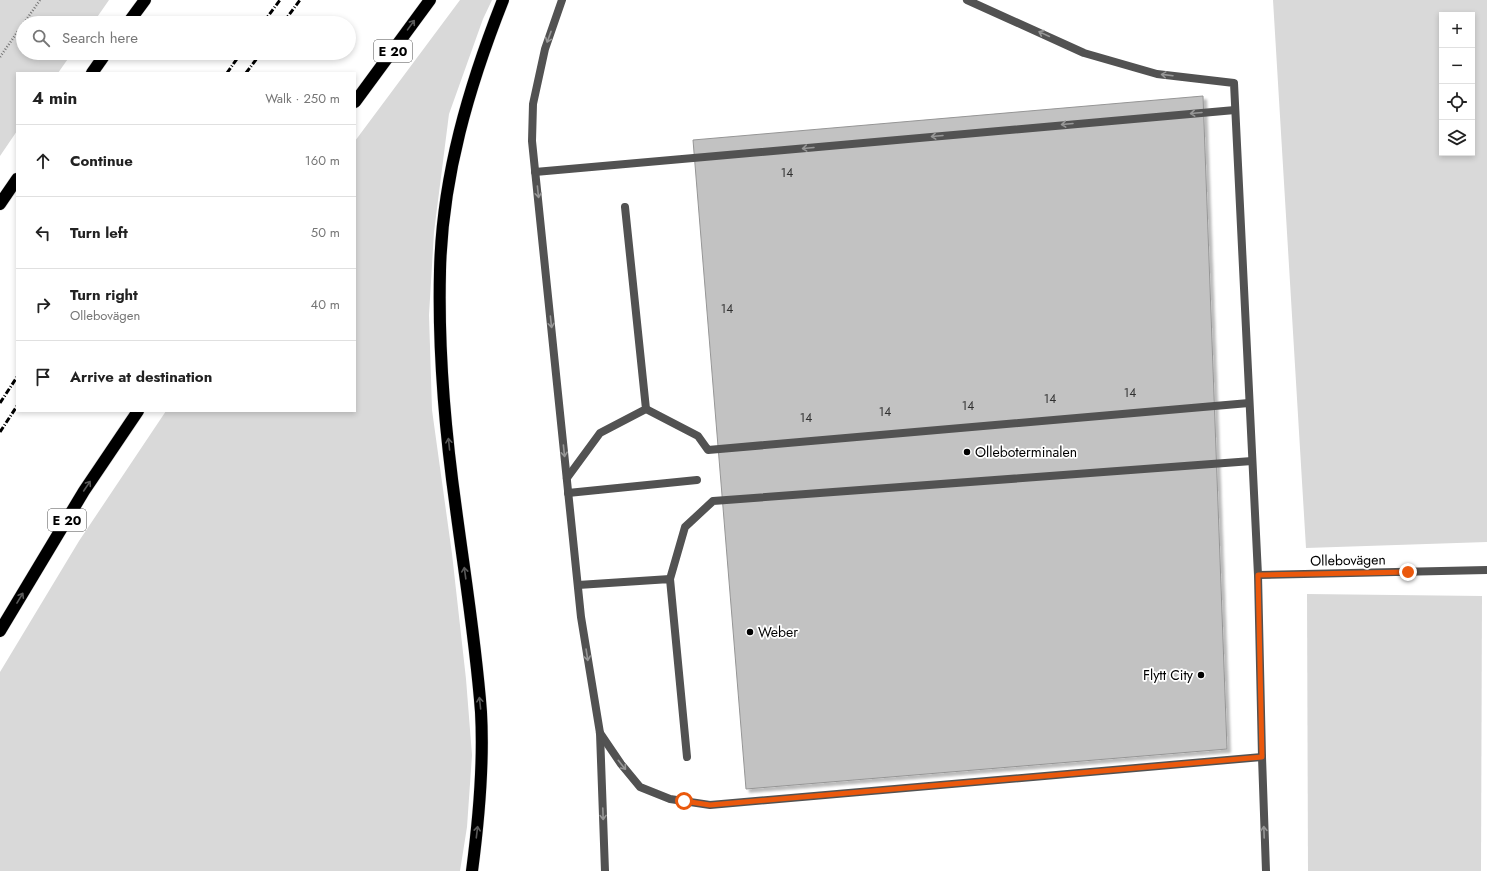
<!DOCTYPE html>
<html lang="en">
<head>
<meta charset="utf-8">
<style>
  :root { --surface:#fff; --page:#f6f6f6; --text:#222; --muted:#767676; --line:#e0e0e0 }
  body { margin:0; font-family:Jost,sans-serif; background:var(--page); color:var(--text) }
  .controls { position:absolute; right:12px; top:12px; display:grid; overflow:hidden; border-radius:0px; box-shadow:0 2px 6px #0003 }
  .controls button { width:36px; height:36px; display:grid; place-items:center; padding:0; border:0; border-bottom:1px solid var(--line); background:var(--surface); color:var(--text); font:20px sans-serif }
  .stop { position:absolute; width:12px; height:12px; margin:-9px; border:3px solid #ea580c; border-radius:50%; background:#fff }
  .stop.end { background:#ea580c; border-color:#fff; box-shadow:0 1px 4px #0008 }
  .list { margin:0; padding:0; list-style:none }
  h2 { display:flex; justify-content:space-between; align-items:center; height:52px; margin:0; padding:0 16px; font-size:17px }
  h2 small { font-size:13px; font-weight:400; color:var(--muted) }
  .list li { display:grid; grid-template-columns:26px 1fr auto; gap:12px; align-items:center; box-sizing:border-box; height:72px; padding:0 16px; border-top:1px solid var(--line) }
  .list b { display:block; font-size:15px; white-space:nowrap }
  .list p { margin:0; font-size:13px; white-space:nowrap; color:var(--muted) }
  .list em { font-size:13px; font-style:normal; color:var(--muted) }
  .icon { flex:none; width:22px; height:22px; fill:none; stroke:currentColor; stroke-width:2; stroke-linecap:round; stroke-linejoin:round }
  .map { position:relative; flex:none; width:1487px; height:871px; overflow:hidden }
  .search { position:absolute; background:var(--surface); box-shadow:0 2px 6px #0003; left:16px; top:16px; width:340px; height:44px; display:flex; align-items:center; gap:10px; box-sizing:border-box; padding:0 14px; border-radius:22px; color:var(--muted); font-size:15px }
  .panel { position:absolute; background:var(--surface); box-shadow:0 2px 6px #0003; left:16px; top:72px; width:340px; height:340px; border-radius:0px }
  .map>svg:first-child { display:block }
  .green { fill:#d9d9d9; fill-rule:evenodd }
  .building { fill:#c2c2c2; stroke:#969696; filter:url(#shadow) }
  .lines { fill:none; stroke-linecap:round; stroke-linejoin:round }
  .motorway-casing { stroke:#dbdbdb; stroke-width:13 }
  .path { stroke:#747474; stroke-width:2.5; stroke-dasharray:1 2; stroke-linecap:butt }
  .service { stroke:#525252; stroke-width:8 }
  .motorway { stroke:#000; stroke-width:12 }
  .rail { stroke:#000; stroke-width:3; stroke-dasharray:6 2 1 2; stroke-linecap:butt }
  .oneway { stroke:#595959 }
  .oneway2 { stroke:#979797 }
  .route { stroke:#ea580c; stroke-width:5 }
  .poi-dot { fill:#000; stroke:#fff; stroke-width:1.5 }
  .labels { text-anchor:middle; stroke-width:3.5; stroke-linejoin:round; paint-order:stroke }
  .number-label { font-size:12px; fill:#303030 }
  .shield { fill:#fff; stroke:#4c4c4c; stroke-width:1 }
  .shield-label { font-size:13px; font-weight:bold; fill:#000 }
  .poi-label { font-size:14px; fill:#000; stroke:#fff; text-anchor:start }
  .street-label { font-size:14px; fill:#000; stroke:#fff }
</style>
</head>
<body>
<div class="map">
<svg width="1487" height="871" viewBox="0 0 1487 871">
  <defs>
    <filter id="shadow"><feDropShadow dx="3.5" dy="3.5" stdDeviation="1" flood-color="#0004"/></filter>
  </defs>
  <rect width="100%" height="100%" fill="#fff"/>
  <!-- green -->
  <g class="green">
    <path d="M0,0H109L93,23H23V53H72L58,73H17V131L0,156Z"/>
    <path d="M460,0H492L483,19L449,114L434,232L429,315L432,410L452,554L466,679L472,755L467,827L460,871H0V672L79,541L166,411H355V141Z"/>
    <path d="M1273,0H1487V542L1306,548ZM1442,15H1472V153H1442Z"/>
    <path d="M1307,594L1482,596L1481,871H1308Z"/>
  </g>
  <!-- building -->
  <path class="building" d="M1203,96L1227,749L746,789L693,140Z"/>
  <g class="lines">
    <!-- motorway casing -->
    <g class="motorway-casing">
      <g id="motorway">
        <path d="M128,23L145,0"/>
        <path d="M92,73L106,53"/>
        <path d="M355,102L430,0"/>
        <path d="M0,204L17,179"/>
        <path d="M0,631L84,491L138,411"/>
        <path d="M472,871C479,818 484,765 481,712C476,644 465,577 456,509C445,431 438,350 440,271C442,177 469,86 503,0"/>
      </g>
    </g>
    <!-- path -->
    <g class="path">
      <path d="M24,23L40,0"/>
      <path d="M0,57L23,24"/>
    </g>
    <!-- service -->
    <g class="service">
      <path d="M562,0L545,49L533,104L532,141L581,617L600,733L605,871"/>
      <path d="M967,0L1084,53L1157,74L1234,83L1258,575L1262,757L1266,871"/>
      <path d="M535,172L1235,110"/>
      <path d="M646,409L698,436L708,450L1249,403"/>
      <path d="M567,478L600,433L646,409L625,207"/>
      <path d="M568,493L697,480"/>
      <path d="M1258,575L1487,570"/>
      <path d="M670,579L685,527L713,501L1252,461"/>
      <path d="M578,585L670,579L687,757"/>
      <path d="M600,733L621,764L640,787L670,799L710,805L1262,757"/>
    </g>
    <!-- motorway -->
    <use href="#motorway" class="motorway"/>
    <!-- rail -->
    <g class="rail">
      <path d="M263,23L280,0"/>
      <path d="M283,23L300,0"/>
      <path d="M227,73L241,53"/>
      <path d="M246,73L261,53"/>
      <path d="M0,403L17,377"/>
      <path d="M0,432L17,406"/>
    </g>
  </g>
  <!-- one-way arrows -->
  <defs><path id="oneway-shaft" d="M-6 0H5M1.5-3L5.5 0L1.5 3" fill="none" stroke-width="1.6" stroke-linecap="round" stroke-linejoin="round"/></defs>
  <g class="oneway">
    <use href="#oneway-shaft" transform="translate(411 25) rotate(-54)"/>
    <use href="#oneway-shaft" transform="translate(449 444) rotate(-96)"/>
    <use href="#oneway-shaft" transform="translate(87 486) rotate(-56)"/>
    <use href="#oneway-shaft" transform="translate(465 573) rotate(-98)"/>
    <use href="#oneway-shaft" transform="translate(20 598) rotate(-59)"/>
    <use href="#oneway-shaft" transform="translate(480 703) rotate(-96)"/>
    <use href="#oneway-shaft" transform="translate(477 832) rotate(-83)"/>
  </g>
  <g class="oneway2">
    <use href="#oneway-shaft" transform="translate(1044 34) rotate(-155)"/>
    <use href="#oneway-shaft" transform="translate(549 37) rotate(110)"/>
    <use href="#oneway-shaft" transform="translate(1167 75) rotate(-173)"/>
    <use href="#oneway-shaft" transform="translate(1196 113) rotate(175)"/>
    <use href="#oneway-shaft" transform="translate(1067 124) rotate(175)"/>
    <use href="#oneway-shaft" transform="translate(937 136) rotate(175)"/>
    <use href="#oneway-shaft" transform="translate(808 148) rotate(175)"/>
    <use href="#oneway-shaft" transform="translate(538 192) rotate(84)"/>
    <use href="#oneway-shaft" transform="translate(551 322) rotate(84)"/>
    <use href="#oneway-shaft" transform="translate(564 451) rotate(84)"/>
    <use href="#oneway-shaft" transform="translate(587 655) rotate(81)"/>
    <use href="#oneway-shaft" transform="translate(622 765) rotate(51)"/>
    <use href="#oneway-shaft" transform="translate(603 814) rotate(88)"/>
    <use href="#oneway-shaft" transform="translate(1264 832) rotate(-92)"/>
  </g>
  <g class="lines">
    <!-- route -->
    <path class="route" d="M684,801L710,805L1262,757L1258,575L1408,572"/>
  </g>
  <!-- markers -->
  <g class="poi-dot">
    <circle cx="967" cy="452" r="4"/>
    <circle cx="750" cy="632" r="4"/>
    <circle cx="1201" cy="675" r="4"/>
  </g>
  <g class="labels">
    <!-- number labels -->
    <g class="number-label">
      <text x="787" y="177">14</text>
      <text x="727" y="313">14</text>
      <text x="1130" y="397">14</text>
      <text x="1050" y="403">14</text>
      <text x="968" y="410">14</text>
      <text x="885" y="416">14</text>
      <text x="806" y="422">14</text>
    </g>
    <!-- shield labels -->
    <g class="shield">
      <rect x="374" y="40" width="38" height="22" rx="3"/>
      <rect x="48" y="509" width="38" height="22" rx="3"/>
    </g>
    <g class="shield-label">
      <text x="393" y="56">E 20</text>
      <text x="67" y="525">E 20</text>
    </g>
    <!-- poi labels -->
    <g class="poi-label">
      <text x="975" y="457">Olleboterminalen</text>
      <text x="758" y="637">Weber</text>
      <text x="1193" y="680" text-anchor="end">Flytt City</text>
    </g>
    <!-- street labels -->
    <g class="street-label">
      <text transform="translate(1348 560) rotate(-1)" y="5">Ollebovägen</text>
    </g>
  </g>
</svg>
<div class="controls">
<button>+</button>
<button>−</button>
<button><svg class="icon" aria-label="locate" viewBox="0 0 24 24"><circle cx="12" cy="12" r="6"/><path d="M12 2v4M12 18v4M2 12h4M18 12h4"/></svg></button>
<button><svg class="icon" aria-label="layers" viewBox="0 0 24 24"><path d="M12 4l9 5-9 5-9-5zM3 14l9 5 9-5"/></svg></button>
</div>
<div class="stop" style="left:684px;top:801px"></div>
<div class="stop end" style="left:1408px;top:572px"></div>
<div class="search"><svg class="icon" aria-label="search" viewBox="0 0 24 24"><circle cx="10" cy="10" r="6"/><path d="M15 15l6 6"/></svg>Search here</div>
<section class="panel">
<h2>4 min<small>Walk · 250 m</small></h2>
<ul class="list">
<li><svg class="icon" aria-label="ahead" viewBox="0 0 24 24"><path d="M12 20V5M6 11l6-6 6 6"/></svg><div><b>Continue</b></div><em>160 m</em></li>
<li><svg class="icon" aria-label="left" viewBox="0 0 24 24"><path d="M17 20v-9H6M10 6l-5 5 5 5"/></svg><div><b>Turn left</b></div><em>50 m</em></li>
<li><svg class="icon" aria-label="right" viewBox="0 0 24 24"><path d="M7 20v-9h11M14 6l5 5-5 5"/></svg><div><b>Turn right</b><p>Ollebovägen</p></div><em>40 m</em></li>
<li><svg class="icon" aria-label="arrive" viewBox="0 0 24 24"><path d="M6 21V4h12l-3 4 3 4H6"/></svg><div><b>Arrive at destination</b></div></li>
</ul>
</section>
</div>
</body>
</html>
